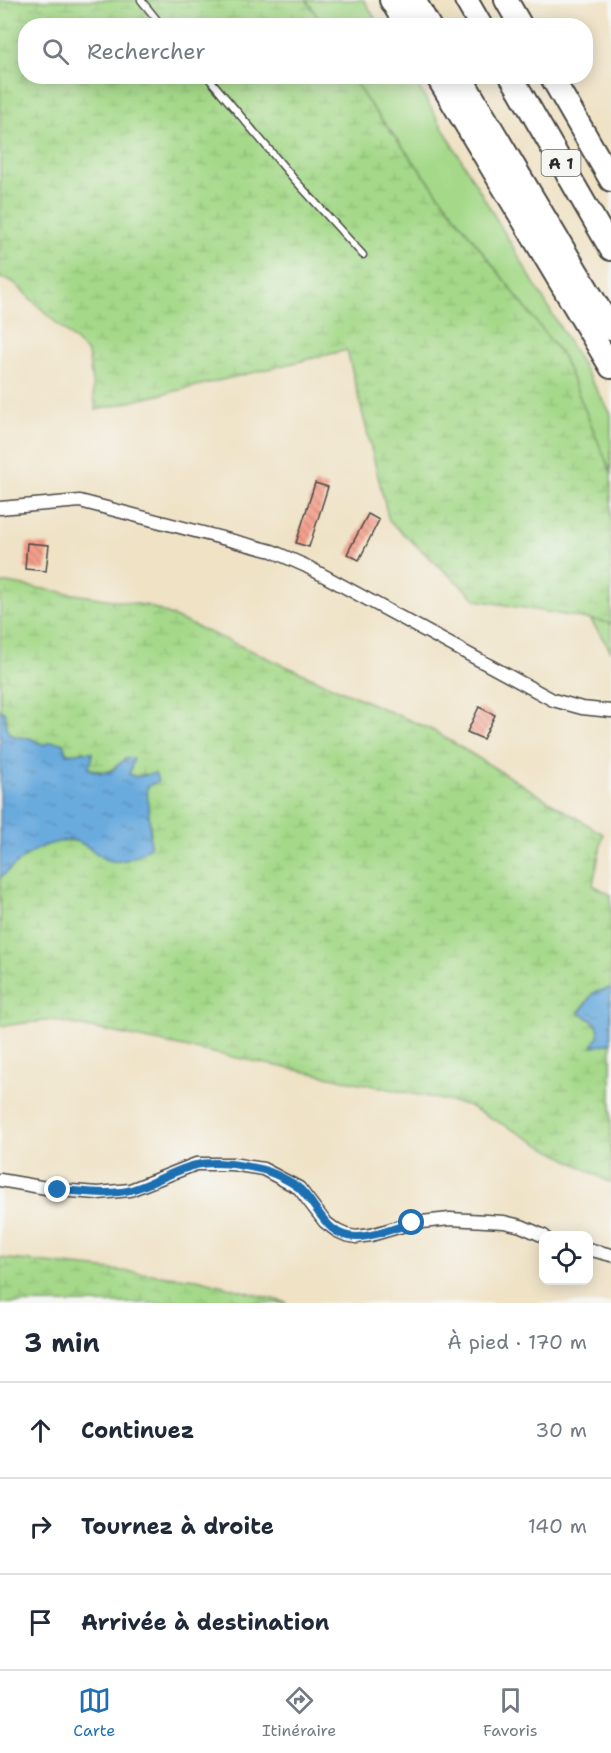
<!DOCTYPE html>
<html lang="fr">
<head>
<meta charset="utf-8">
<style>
  :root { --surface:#fff; --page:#f6f6f7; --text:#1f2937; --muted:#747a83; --line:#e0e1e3; --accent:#1f6fb2 }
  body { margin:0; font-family:"Shantell Sans",sans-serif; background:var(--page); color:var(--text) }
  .controls { position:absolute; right:18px; bottom:18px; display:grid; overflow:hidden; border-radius:12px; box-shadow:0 3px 15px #0003 }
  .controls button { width:54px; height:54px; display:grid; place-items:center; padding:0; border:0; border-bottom:2px solid var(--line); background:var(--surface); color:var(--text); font:30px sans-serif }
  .stop { position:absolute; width:18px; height:18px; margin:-14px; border:4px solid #1f6fb2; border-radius:50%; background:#fff }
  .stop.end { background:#1f6fb2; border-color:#fff; box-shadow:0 2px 6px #0008 }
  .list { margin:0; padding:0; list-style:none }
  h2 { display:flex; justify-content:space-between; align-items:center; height:78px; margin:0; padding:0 24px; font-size:26px }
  h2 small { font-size:20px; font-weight:400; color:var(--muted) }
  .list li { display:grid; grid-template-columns:39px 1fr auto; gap:18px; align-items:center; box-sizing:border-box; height:96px; padding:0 24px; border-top:2px solid var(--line) }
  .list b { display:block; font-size:22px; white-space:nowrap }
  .list em { font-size:20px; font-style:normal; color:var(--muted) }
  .icon { flex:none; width:33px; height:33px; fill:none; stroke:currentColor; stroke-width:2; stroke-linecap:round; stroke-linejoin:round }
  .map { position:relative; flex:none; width:611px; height:1303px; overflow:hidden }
  .search { position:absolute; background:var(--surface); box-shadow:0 3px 15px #0003; left:18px; right:18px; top:18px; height:66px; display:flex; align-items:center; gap:15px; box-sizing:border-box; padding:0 21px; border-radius:24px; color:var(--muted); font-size:22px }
  .sheet { height:366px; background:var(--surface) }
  nav { display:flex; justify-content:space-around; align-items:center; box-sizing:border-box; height:84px; border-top:2px solid var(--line); background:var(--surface); font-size:16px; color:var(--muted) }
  nav a { display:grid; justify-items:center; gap:3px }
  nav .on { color:var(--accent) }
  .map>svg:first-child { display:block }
  .green { fill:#a5d989; stroke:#68825a; stroke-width:1.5 }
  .wetland { fill:url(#wetland-marsh); stroke:#68825a; stroke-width:1.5 }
  .water { fill:url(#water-ripples); stroke:#4a6b84; stroke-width:1.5 }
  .building { fill:url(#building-back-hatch) }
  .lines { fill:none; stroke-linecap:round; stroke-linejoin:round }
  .lane-casing { stroke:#484642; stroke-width:9 }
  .street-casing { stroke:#484642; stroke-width:15 }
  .highway-casing { stroke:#484642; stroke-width:26 }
  .lane { stroke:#fff; stroke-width:6 }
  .street { stroke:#fff; stroke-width:12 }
  .highway { stroke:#fff; stroke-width:22 }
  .route { stroke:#1f6fb2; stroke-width:8 }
  .labels { text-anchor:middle; stroke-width:6; stroke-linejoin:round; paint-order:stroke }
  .shield { fill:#f6f6f2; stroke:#686867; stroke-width:1.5 }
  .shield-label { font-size:16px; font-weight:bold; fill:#2b2b2b }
</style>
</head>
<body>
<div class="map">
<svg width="611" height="1303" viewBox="0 0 611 1303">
  <defs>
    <pattern id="wetland-marsh" width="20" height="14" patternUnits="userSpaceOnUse" patternTransform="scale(1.5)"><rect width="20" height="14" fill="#a5d989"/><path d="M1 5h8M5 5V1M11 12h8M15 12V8" fill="none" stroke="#8eba76"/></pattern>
    <pattern id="water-ripples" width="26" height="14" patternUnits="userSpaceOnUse" patternTransform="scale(1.5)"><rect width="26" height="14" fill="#6aabde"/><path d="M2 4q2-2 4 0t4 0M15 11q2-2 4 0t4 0" fill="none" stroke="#578bb4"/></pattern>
    <pattern id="building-back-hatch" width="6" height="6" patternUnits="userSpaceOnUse" patternTransform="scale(1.5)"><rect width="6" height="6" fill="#f49f8a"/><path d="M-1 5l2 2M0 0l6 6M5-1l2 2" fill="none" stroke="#c68271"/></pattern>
  </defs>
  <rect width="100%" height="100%" fill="#f6f6f2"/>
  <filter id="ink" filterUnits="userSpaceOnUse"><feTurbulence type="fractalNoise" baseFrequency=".0167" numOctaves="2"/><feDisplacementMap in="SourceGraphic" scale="12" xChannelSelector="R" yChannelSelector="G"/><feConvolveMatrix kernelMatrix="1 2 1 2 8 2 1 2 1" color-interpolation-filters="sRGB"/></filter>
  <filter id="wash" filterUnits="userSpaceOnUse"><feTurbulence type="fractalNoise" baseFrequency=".008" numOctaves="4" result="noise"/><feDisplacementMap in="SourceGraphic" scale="24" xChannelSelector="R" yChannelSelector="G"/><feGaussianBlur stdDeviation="1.35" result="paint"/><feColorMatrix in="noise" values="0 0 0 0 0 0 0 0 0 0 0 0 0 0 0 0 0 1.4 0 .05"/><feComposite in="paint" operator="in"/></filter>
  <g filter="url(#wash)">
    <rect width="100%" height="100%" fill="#efe2c5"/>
    <!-- green -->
    <g class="green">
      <path d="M307,0H364L379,25H322Z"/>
      <path d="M352,77H411L421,91L611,414V473L563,357L365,98Z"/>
      <path d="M590,619L611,623V651Z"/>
    </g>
    <!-- wetland -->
    <g class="wetland">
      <path d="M0,0H307L322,25L26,26V76L352,77L365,98L563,357L611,473V623L477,600L389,521L347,350L96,410L88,353L12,281L0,278Z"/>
      <path d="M6,583L149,606L434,731L603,834L593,885L611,895V988L593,993L579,1012C595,1022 607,1027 593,1046L611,1043V1183L467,1105L53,1020L0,1026V878C20,860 44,836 74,841C85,842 97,854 106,860L151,836L145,774L136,777L129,774L132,766L125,759C106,774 112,774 88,768L84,751C67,756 65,753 52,742L43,745L30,738L16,737L9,733L6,727L7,721L0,710V584Z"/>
      <path d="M0,1258L197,1279L288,1303H0Z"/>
    </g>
    <!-- water -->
    <g class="water">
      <path d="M0,710L5,713L6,727L9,733L16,737L30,738L43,745L52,742L63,743L67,754C76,754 83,751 92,752V760L88,768L101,773L111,771L125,759L134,758L129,774L136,777L155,773L158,781L147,787C148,807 151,828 150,847C139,856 118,867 103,858C95,853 86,844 76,841C71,839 63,841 58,842C33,847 18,862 0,878Z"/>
      <path d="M611,988V1043L592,1047C606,1027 597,1022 579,1013L593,993Z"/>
    </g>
    <g id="blocks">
      <!-- building -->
      <g class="building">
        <path d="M315,483L328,487L309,547L296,543Z"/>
        <path d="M368,514L379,520L359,560L347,554Z"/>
        <path d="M27,543L49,545L46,571L25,569Z"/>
        <path d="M479,707L495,715L483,739L467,732Z"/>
      </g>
    </g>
  </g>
  <g filter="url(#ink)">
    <use href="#blocks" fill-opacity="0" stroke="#484642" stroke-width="1.5"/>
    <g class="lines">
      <!-- lane casing -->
      <g class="lane-casing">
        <g id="lane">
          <path d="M141,0L162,26"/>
          <path d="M207,76L294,179L363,255"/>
        </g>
      </g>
      <!-- street casing -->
      <g class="street-casing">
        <g id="street">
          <path d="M0,508L80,501L272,551L306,566L553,700L582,708L611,711"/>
          <path d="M0,1180L58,1190L98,1193L130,1190L196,1164H232L263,1169L299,1188L325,1222L337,1231L346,1235L356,1237L371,1235L412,1223L450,1219L504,1222L521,1226L544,1236"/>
          <path d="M588,1249L611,1255"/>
        </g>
      </g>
      <!-- highway casing -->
      <g class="highway-casing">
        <g id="highway">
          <path d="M391,0L407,26"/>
          <path d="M414,0L429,26"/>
          <path d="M466,0L481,26"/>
          <path d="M506,0L521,26"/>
          <path d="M437,76L611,367"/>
          <path d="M460,76L611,329"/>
          <path d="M511,76L611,249"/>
          <path d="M551,76L611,180"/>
        </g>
      </g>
      <!-- lane -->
      <use href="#lane" class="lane"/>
      <!-- street -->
      <use href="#street" class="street"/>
      <!-- highway -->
      <use href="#highway" class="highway"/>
    </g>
  </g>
  <g class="lines" filter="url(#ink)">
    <!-- route -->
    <path class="route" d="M58,1190C81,1191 108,1196 131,1190C153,1184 174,1170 196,1165C215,1160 241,1165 260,1169C270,1171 293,1182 300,1189C319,1207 326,1238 358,1237C376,1236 395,1228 412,1223"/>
  </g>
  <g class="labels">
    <!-- shield labels -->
    <rect class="shield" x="541.5" y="150" width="39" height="26" rx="4.5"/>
    <g class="shield-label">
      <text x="561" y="169">A 1</text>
    </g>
  </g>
</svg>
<div class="controls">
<button><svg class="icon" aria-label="locate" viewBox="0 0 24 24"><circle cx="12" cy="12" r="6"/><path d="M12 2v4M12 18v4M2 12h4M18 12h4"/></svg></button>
</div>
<div class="stop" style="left:412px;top:1223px"></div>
<div class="stop end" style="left:58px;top:1190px"></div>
<div class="search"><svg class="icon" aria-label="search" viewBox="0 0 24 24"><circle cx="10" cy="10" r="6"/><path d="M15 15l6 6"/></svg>Rechercher</div>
</div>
<section class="sheet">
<h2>3 min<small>À pied · 170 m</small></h2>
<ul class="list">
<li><svg class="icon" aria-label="ahead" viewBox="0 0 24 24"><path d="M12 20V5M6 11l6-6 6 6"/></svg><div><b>Continuez</b></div><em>30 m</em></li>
<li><svg class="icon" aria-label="right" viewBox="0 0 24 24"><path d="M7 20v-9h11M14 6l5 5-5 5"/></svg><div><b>Tournez à droite</b></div><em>140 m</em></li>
<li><svg class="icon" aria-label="arrive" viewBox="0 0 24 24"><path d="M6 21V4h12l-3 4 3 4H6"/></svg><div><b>Arrivée à destination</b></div></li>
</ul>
</section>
<nav>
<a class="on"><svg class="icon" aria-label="map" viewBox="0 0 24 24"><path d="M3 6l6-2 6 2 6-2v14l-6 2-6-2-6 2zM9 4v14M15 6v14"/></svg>Carte</a>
<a><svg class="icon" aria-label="directions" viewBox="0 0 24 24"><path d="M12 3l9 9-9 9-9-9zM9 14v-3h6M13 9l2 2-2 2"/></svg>Itinéraire</a>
<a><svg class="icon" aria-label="saved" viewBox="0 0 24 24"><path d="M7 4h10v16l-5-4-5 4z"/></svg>Favoris</a>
</nav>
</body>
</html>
